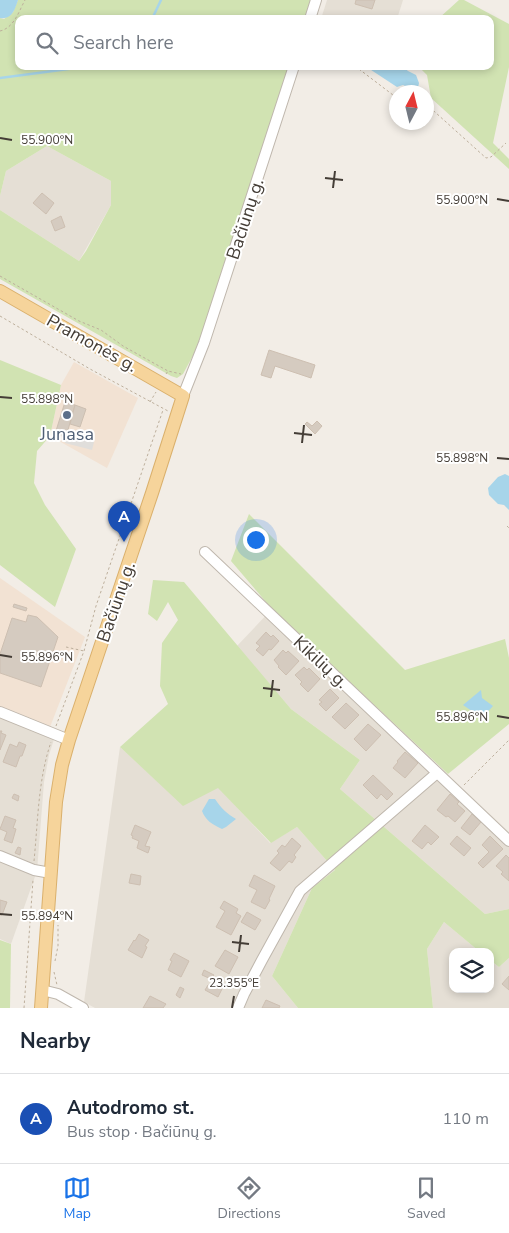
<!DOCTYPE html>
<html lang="en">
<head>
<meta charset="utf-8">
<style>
  :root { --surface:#fff; --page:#f2f2f3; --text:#1f2937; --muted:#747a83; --line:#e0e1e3; --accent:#1a73e8 }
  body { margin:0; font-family:"Nunito Sans",sans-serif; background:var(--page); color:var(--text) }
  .controls { position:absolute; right:15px; bottom:15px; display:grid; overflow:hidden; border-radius:10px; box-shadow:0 2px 8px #0003 }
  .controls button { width:45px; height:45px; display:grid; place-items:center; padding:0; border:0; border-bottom:1px solid var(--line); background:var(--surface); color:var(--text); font:25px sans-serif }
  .compass { position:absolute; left:389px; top:85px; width:45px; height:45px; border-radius:50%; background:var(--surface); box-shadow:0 2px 8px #0003; rotate:7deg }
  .you { position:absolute; left:255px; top:539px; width:18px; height:18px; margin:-12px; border:4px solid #fff; border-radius:50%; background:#1a73e8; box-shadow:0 0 0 8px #1a73e833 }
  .badge { display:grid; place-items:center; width:32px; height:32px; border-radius:50%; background:var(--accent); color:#fff; font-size:16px; font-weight:700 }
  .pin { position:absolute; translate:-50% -41px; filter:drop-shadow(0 1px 2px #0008) }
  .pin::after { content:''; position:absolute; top:26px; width:18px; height:15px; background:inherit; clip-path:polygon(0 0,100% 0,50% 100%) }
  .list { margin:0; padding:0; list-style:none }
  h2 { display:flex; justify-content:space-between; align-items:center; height:65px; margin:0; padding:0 20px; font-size:21px }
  h2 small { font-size:16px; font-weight:400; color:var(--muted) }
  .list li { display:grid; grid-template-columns:32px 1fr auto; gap:15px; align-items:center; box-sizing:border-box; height:90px; padding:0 20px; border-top:1px solid var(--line) }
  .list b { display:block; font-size:19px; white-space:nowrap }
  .list p { margin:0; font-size:16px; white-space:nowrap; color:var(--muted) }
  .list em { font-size:16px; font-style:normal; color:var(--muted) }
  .icon { flex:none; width:28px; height:28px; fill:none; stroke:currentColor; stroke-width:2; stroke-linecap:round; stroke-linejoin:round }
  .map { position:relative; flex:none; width:509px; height:1008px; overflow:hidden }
  .search { position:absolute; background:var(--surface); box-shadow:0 2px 8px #0003; left:15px; right:15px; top:15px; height:55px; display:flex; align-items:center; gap:12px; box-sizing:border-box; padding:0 18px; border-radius:10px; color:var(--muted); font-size:19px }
  .sheet { height:155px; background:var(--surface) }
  nav { display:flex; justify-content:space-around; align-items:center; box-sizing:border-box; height:70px; border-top:1px solid var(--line); background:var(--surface); font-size:14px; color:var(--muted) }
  nav a { display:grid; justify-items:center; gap:2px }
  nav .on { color:var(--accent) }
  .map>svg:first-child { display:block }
  .residential { fill:#e5dfd5 }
  .commercial { fill:#f2e2d3 }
  .green { fill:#d1e3b2 }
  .parking { fill:#e0dedb }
  .water { fill:#a7d5ea }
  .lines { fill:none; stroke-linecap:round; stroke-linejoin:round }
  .stream { stroke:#a7d5ea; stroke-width:2.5 }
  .building { fill:#d5cbc0; stroke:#cdbfb1 }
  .minor-casing { stroke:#bfb7ad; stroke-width:12 }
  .major-casing { stroke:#dab06c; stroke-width:14 }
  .path { stroke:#bdaf9c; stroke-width:1; stroke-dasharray:2.5 2.5; stroke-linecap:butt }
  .minor { stroke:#fff; stroke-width:10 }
  .major { stroke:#f6d49b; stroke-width:12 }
  .ticks { fill:none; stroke:#443d36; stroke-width:2 }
  .service-dot { fill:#5c6f8a; stroke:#fff; stroke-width:2 }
  .labels { text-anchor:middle; stroke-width:4; stroke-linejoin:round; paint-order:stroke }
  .street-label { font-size:18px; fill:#443d36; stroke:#fff }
  .service-label { font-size:18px; fill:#4e5e75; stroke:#fff }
  .ticks-label { font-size:12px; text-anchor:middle; fill:#443d36; stroke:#fff; stroke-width:4; stroke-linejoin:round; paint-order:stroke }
</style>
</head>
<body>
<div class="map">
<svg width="509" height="1008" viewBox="0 0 509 1008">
  <rect width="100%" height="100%" fill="#f2ede6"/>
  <!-- residential -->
  <g class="residential">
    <path d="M327,0H403L397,19H321Z"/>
    <path d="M47,146L111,181V205L79,261L0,210V196L6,171Z"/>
    <path d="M272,609L509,832V909L485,914L340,789L360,760L291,709L237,646Z"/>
    <path d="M0,707L57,730L49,755L44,782L37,871L11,944L0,939Z"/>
    <path d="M120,747L183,805L218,787L270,843L297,827L335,870L312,888L272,976L298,1008H95L84,1002Z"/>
    <path d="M444,922L480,952H453V989H490V960L499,967L509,958V1008H433L427,949Z"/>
  </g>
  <!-- commercial -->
  <g class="commercial">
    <path d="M74,362L138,398L107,468L50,436L61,385Z"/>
    <path d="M0,578L85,637L50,727L0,707Z"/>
  </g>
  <!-- green -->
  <g class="green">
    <path d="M18,0H315L309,19H19V66H293L196,350L183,374L177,378L171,376L0,279V210L79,261L86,251L111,205V181L47,146L6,171L0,196V18L4,19L13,12Z"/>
    <path d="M459,0H464L509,24V67L493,143L509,159V169L431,98L427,75L418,66H490V19H438Z"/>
    <path d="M0,360L61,385L50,436L37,451L34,483L45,505L76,549L55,607L0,565Z"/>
    <path d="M249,514L405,670L505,639L509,658V724L448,774L272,609L231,561Z"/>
    <path d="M153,580L184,582L291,709L360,760L340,789L485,914L509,909V958L499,967L490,960V952H480L444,922L427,949L433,1008H298L272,976L312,888L335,870L297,827L271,843L218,788L183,806L120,747L168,704L160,686L162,643L178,620L168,602L157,621L148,614Z"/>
    <path d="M0,940L11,944L10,1008H0Z"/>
  </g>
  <!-- parking -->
  <path class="parking" d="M67,435L94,442L92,450L65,443Z"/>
  <!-- water -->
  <g class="water">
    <path d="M0,0H18C15,9 12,20 0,18Z"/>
    <path d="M365,66H402L408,71L416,75L419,83L418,88L412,89L403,85L397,87Z"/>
    <path d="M505,474L509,476V510L504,505L498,504L489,495L488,488L498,477Z"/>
    <path d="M481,690L482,698L493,706L482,718L463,705Z"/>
    <path d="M209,799H215C221,808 227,814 236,819L226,827L222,829C212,824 206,821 202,811Z"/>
  </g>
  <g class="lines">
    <!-- stream -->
    <g class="stream">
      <path d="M152,19L161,0"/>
      <path d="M0,78L91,66"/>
    </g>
  </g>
  <!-- building -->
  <g class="building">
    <path d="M356,0H375L372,9L355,4Z"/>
    <path d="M42,193L54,203L46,214L33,203Z"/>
    <path d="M61,216L65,227L55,231L51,221Z"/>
    <path d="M269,350L315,365L311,378L275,366L271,378L261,375Z"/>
    <path d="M65,402L75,405L66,437L55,434Z"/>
    <path d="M75,405L86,409L80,427L70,424Z"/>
    <path d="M317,421L322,426L315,434L305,424L307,422L312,426Z"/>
    <path d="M14,604L27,608L26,611L13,607Z"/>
    <path d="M28,615L37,617L58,637L41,687L0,673V654L12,618L26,622Z"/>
    <path d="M266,632L271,637L273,635L279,641L271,650L269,649L263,656L256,650L260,646L256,643Z"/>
    <path d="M283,650L286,653L288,651L299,661L286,675L278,667L279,666L274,660Z"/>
    <path d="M304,667L307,670L309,668L320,679L308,692L300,684L302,682L295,675Z"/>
    <path d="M330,689L339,698L326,711L319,704L322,702L319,700Z"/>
    <path d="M346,703L359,715L345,729L332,717Z"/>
    <path d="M368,724L381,735L366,751L354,739Z"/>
    <path d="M0,731H2L1,733L6,735L0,750Z"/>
    <path d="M19,742L26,745L22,756H20L16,767L3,762L10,744L17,747Z"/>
    <path d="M405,752L418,763L405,778L393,768L398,762L397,761Z"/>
    <path d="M373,775L393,794L387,800L381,794L377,799L363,785Z"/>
    <path d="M14,794L19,796L18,801L12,798Z"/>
    <path d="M450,794L459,802L457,804L465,811L455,822L448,816L446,817L437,810Z"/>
    <path d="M472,814L481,822L470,835L461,828Z"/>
    <path d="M5,816L16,820L13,828L16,829L12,843L4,840L7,832L0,829Z"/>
    <path d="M135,825L151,832L145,846L150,847L148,853L137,848L139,841L132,838L133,836L131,835Z"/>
    <path d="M425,825L439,837L431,845L428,842L422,849L412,841Z"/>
    <path d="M457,836L471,848L464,856L450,844Z"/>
    <path d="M490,836L503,849L483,868L478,863L489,852L482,845Z"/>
    <path d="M292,838L301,846L294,855L296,857L292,863L289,861L280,871L270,863L279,853L277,851L282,845L285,847Z"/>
    <path d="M18,847L21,848L20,855L15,853Z"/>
    <path d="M506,855L509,858V881L501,874L503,872L496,866Z"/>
    <path d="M131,874L141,876L140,885L129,883Z"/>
    <path d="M254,875L275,886L269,899L270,900L265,909L251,902L257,890L249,886Z"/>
    <path d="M0,900L7,902L2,915H0Z"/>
    <path d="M224,901L238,909L236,913L241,916L231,935L216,927L225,911L220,908Z"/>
    <path d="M247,912L261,920L255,930L241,922Z"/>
    <path d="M139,934L149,940L145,946L147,947L142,958L128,950L134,940L135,941Z"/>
    <path d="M225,950L238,957L229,974L215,966Z"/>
    <path d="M174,953L189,961L181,977L168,970L172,961L170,960Z"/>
    <path d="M204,970L214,975L211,979L202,975Z"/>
    <path d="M509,976V990L502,984Z"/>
    <path d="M216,980L224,985L218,997L205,990L208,985L212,987Z"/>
    <path d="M180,987L184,989L180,998L176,995Z"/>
    <path d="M150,996L166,1004L163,1008H143Z"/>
    <path d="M266,1000L280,1006L279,1008H262Z"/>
  </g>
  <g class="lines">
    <!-- minor casing -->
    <g class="minor-casing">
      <g id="minor">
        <path d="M310,19L316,0"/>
        <path d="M183,396L204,343L294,66"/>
        <path d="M205,552L509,841"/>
        <path d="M0,712L69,740"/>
        <path d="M0,856L34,870L51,873"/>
        <path d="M42,990L58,994L83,1008"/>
        <path d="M238,1008L244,994L262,960L300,891L437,773"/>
      </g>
    </g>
    <!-- major casing -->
    <g class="major-casing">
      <path id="major" d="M0,291L183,396L152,493L69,740L62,765L56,802L41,1008"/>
    </g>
    <!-- path -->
    <g class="path">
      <path d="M0,31C14,28 19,11 25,0"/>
      <path d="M355,66L393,95L396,96"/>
      <path d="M426,104L486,158L491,157L506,143"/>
      <path d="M0,276L79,321L101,330L123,346L168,371"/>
      <path d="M0,316L90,369L168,411"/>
      <path d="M166,374L168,371L181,374"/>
      <path d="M150,402L156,392"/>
      <path d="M507,526L509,528"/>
      <path d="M66,647L84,651"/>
      <path d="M56,726L84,651L96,606L163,410"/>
      <path d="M464,785L509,740"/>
      <path d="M34,861C38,821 38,780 51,742"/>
      <path d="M55,961L58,946V925"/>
      <path d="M54,972L57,985"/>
      <path d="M24,1008L33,880"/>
    </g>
    <!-- minor -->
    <use href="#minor" class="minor"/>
    <!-- major -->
    <use href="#major" class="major"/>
  </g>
  <!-- ticks -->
  <path class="ticks" d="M0,138L12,140M325,178L343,180M333,188L335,171M497,199L509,201M0,397L12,398M294,433L312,435M302,443L304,425M497,458L509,459M0,655L12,657M263,688L280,690M271,697L273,680M497,716L509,718M0,914L12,915M232,942L249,944M239,952L241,935M232,1008L234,996"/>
  <!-- markers -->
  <circle class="service-dot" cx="67" cy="415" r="5"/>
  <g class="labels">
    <!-- street labels -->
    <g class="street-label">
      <text transform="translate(245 219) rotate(-72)" y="6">Bačiūnų g.</text>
      <text transform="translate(92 343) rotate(29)" y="6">Pramonės g.</text>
      <text transform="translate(116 602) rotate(-71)" y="6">Bačiūnų g.</text>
      <text transform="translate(321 662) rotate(43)" y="6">Kikilių g.</text>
    </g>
    <!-- service labels -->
    <g class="service-label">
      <text x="67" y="440">Junasa</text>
    </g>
  </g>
  <g class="ticks-label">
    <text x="47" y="144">55.900°N</text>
    <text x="462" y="204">55.900°N</text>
    <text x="47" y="403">55.898°N</text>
    <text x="462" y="462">55.898°N</text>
    <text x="47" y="661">55.896°N</text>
    <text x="462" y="721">55.896°N</text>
    <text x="47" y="920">55.894°N</text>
    <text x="234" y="987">23.355°E</text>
  </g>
</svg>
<div class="controls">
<button><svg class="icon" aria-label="layers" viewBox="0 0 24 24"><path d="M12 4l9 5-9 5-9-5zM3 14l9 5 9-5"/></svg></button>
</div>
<svg class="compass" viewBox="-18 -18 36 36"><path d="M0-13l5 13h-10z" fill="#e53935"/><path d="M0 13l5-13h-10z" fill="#747a83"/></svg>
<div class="you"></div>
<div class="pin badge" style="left:124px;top:542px;background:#1a4fb4">A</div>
<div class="search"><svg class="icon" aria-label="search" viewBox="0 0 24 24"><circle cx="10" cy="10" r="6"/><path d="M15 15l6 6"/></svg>Search here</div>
</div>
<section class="sheet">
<h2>Nearby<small></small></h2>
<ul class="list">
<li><span class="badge" style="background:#1a4fb4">A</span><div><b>Autodromo st.</b><p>Bus stop · Bačiūnų g.</p></div><em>110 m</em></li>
</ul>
</section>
<nav>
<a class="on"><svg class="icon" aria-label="map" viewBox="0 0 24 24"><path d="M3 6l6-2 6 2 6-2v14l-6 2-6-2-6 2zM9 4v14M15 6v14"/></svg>Map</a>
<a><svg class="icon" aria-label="directions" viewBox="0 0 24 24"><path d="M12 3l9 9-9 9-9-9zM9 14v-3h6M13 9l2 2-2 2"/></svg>Directions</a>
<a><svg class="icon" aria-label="saved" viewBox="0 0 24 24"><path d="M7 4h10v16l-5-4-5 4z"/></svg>Saved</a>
</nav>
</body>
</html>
